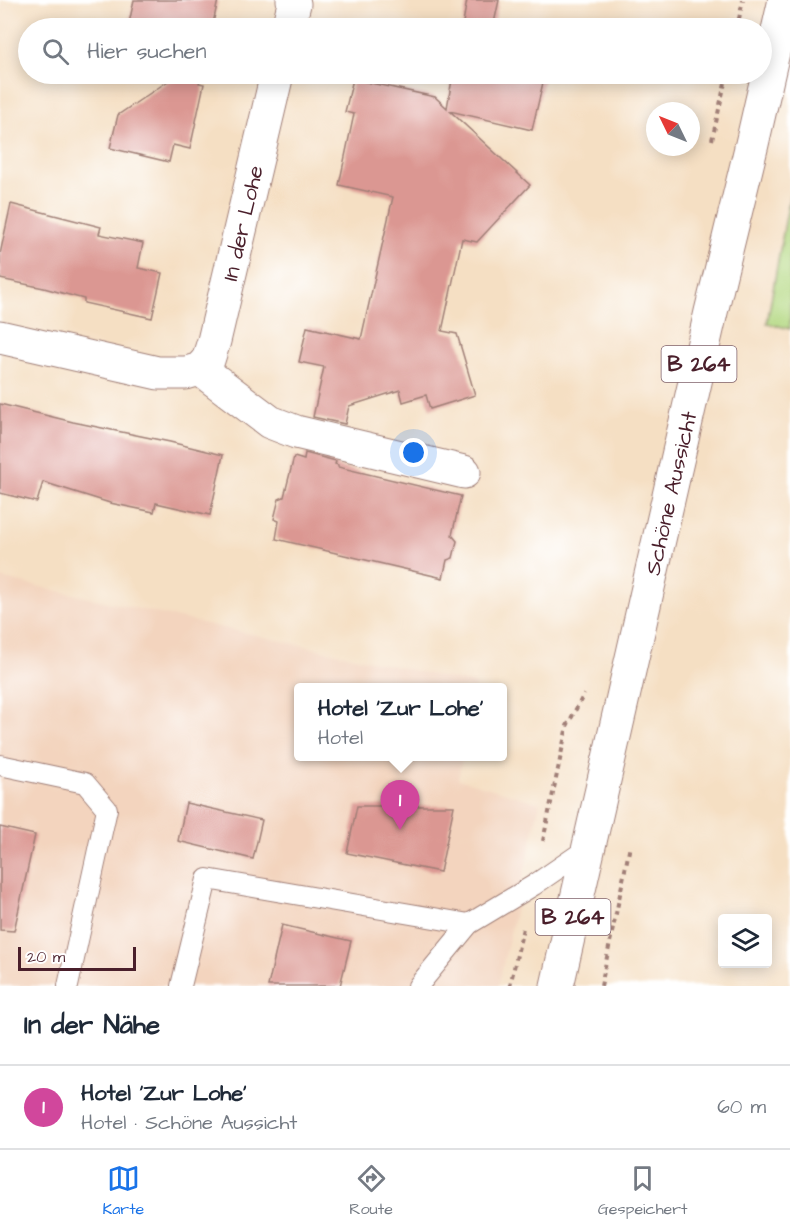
<!DOCTYPE html>
<html lang="de">
<head>
<meta charset="utf-8">
<style>
  :root { --surface:#fff; --page:#f2f2f3; --text:#1f2937; --muted:#747a83; --line:#e0e1e3; --accent:#1a73e8 }
  body { margin:0; font-family:"Architects Daughter",sans-serif; background:var(--page); color:var(--text) }
  .controls { position:absolute; right:18px; bottom:18px; display:grid; overflow:hidden; border-radius:6px; box-shadow:0 3px 15px #0003 }
  .controls button { width:54px; height:54px; display:grid; place-items:center; padding:0; border:0; border-bottom:2px solid var(--line); background:var(--surface); color:var(--text); font:30px sans-serif }
  .compass { position:absolute; left:646px; top:102px; width:54px; height:54px; border-radius:50%; background:var(--surface); box-shadow:0 3px 15px #0003; rotate:313deg }
  .scale { position:absolute; left:18px; bottom:15px; width:118px; box-sizing:border-box; padding-left:6px; border:3px solid #4a1f2b; border-top:0; font-size:16px; line-height:21px; white-space:nowrap; color:#4a1f2b; -webkit-text-stroke:4px #fff; paint-order:stroke }
  .you { position:absolute; left:414px; top:453px; width:21px; height:21px; margin:-15px; border:4px solid #fff; border-radius:50%; background:#1a73e8; box-shadow:0 0 0 9px #1a73e833 }
  .badge { display:grid; place-items:center; width:39px; height:39px; border-radius:50%; background:var(--accent); color:#fff; font-size:20px; font-weight:700 }
  .pin { position:absolute; translate:-50% -50px; filter:drop-shadow(0 2px 3px #0008) }
  .pin::after { content:''; position:absolute; top:32px; width:21px; height:18px; background:inherit; clip-path:polygon(0 0,100% 0,50% 100%) }
  .popup { position:absolute; left:294px; top:683px; width:213px; height:78px; box-sizing:border-box; display:grid; place-content:center; border-radius:6px; background:var(--surface); filter:drop-shadow(0 2px 4px #0005); font-size:20px; white-space:nowrap; color:var(--muted) }
  .popup b { font-size:22px; color:var(--text) }
  .popup::after { content:''; position:absolute; left:50%; top:100%; margin-left:-12px; border:12px solid transparent; border-top-color:var(--surface) }
  .list { margin:0; padding:0; list-style:none }
  h2 { display:flex; justify-content:space-between; align-items:center; height:78px; margin:0; padding:0 24px; font-size:26px }
  h2 small { font-size:20px; font-weight:400; color:var(--muted) }
  .list li { display:grid; grid-template-columns:39px 1fr auto; gap:18px; align-items:center; box-sizing:border-box; height:84px; padding:0 24px; border-top:2px solid var(--line) }
  .list b { display:block; font-size:22px; white-space:nowrap }
  .list p { margin:0; font-size:20px; white-space:nowrap; color:var(--muted) }
  .list em { font-size:20px; font-style:normal; color:var(--muted) }
  .icon { flex:none; width:33px; height:33px; fill:none; stroke:currentColor; stroke-width:2; stroke-linecap:round; stroke-linejoin:round }
  .map { position:relative; flex:none; width:790px; height:986px; overflow:hidden }
  .search { position:absolute; background:var(--surface); box-shadow:0 3px 15px #0003; left:18px; right:18px; top:18px; height:66px; display:flex; align-items:center; gap:15px; box-sizing:border-box; padding:0 21px; border-radius:33px; color:var(--muted); font-size:22px }
  .sheet { height:162px; background:var(--surface) }
  nav { display:flex; justify-content:space-around; align-items:center; box-sizing:border-box; height:84px; border-top:2px solid var(--line); background:var(--surface); font-size:16px; color:var(--muted) }
  nav a { display:grid; justify-items:center; gap:3px }
  nav .on { color:var(--accent) }
  .map>svg:first-child { display:block }
  .built { fill:#f3d4be }
  .green { fill:#b3d881; stroke:#7e7c56; stroke-width:1.5 }
  .building { fill:#db9792 }
  .lines { fill:none; stroke-linecap:round; stroke-linejoin:round }
  .service-casing { stroke:#a07f77; stroke-width:22 }
  .minor-casing { stroke:#a07f77; stroke-width:35 }
  .primary-casing { stroke:#a07f77; stroke-width:35 }
  .path { stroke:#a07f77; stroke-width:4; stroke-dasharray:4.5 4.5; stroke-linecap:butt }
  .service { stroke:#fff; stroke-width:20 }
  .minor { stroke:#fff; stroke-width:33 }
  .primary { stroke:#fff; stroke-width:33 }
  .labels { text-anchor:middle; stroke-width:4.5; stroke-linejoin:round; paint-order:stroke }
  .shield { fill:#fff; stroke:#80626b; stroke-width:1.5 }
  .shield-label { font-size:21px; font-weight:bold; fill:#4a1f2b }
  .street-label { font-size:22px; fill:#4a1f2b; stroke:#fff }
</style>
</head>
<body>
<div class="map">
<svg width="790" height="986" viewBox="0 0 790 986">
  <rect width="100%" height="100%" fill="#fff"/>
  <filter id="ink" filterUnits="userSpaceOnUse"><feTurbulence type="fractalNoise" baseFrequency=".0167" numOctaves="2"/><feDisplacementMap in="SourceGraphic" scale="12" xChannelSelector="R" yChannelSelector="G"/><feConvolveMatrix kernelMatrix="1 2 1 2 8 2 1 2 1" color-interpolation-filters="sRGB"/></filter>
  <filter id="wash" filterUnits="userSpaceOnUse"><feTurbulence type="fractalNoise" baseFrequency=".008" numOctaves="4" result="noise"/><feDisplacementMap in="SourceGraphic" scale="24" xChannelSelector="R" yChannelSelector="G"/><feGaussianBlur stdDeviation="1.35" result="paint"/><feColorMatrix in="noise" values="0 0 0 0 0 0 0 0 0 0 0 0 0 0 0 0 0 1.4 0 .05"/><feComposite in="paint" operator="in"/></filter>
  <g filter="url(#wash)">
    <rect width="100%" height="100%" fill="#f5dfc3"/>
    <!-- built -->
    <path class="built" d="M0,578L475,684V688H298V756L462,757L458,779L540,803L498,986H0Z"/>
    <!-- green -->
    <path class="green" d="M790,194V329L767,323Z"/>
    <g id="blocks">
      <!-- building -->
      <g class="building">
        <path d="M134,0H218L212,28H128Z"/>
        <path d="M467,0H499L493,28H462Z"/>
        <path d="M157,74H201L199,83L204,84L190,149L173,145L169,162L110,148L118,115L174,77Z"/>
        <path d="M453,74H545L532,130L450,111L530,185L477,242L462,239L442,331L457,334L475,395L430,409L426,395L403,402L400,390L349,406L345,424L313,417L324,367L299,362L307,327L361,339L393,197L339,185L354,114L345,112L353,79L435,97L447,108Z"/>
        <path d="M11,204L101,227L99,234L143,243L138,268L162,273L152,318L84,303V299L44,288L0,279V254Z"/>
        <path d="M0,404L73,422L170,442L223,455L210,515L156,503L154,512L110,503L43,482L37,502L0,493Z"/>
        <path d="M305,453L336,461L335,464L338,465V467L461,496L452,535L457,541L453,558L447,560L443,578L276,539L279,521L274,519L279,499L284,497L294,457L304,460Z"/>
        <path d="M186,803L262,820L253,859L178,841Z"/>
        <path d="M357,806H454L440,872L347,853Z"/>
        <path d="M0,827L35,835L14,931L0,930Z"/>
        <path d="M282,925L351,941L340,986H268Z"/>
      </g>
    </g>
  </g>
  <g filter="url(#ink)">
    <use href="#blocks" fill-opacity="0" stroke="#a07f77" stroke-width="1.5"/>
    <g class="lines">
      <!-- service casing -->
      <g class="service-casing">
        <g id="service">
          <path d="M0,765L85,783L107,809L68,986"/>
          <path d="M181,986L207,879L469,924"/>
          <path d="M418,986L469,924L534,885L588,848"/>
        </g>
      </g>
      <!-- minor casing -->
      <g class="minor-casing">
        <g id="minor">
          <path d="M288,28L294,4L293,0"/>
          <path d="M0,337L158,373H186L200,369L208,360L214,341L277,74"/>
          <path d="M200,369L270,422L296,432L464,472"/>
        </g>
      </g>
      <!-- primary casing -->
      <g class="primary-casing">
        <path id="primary" d="M557,986L711,312L752,144L785,0"/>
      </g>
      <!-- path -->
      <g class="path">
        <path d="M737,28L743,0"/>
        <path d="M712,140L727,74"/>
        <path d="M543,841L567,726L584,694"/>
        <path d="M510,986L523,928"/>
        <path d="M601,986L630,846"/>
      </g>
      <!-- service -->
      <use href="#service" class="service"/>
      <!-- minor -->
      <use href="#minor" class="minor"/>
      <!-- primary -->
      <use href="#primary" class="primary"/>
    </g>
  </g>
  <g class="labels">
    <!-- shield labels -->
    <g class="shield">
      <rect x="661.5" y="346" width="75" height="36" rx="4.5"/>
      <rect x="535.5" y="899" width="75" height="36" rx="4.5"/>
    </g>
    <g class="shield-label">
      <text x="699" y="371">B 264</text>
      <text x="573" y="924">B 264</text>
    </g>
    <!-- street labels -->
    <g class="street-label">
      <text transform="translate(242 223) rotate(-77)" y="8">In der Lohe</text>
      <text transform="translate(670 493) rotate(-77)" y="8">Schöne Aussicht</text>
    </g>
  </g>
</svg>
<div class="controls">
<button><svg class="icon" aria-label="layers" viewBox="0 0 24 24"><path d="M12 4l9 5-9 5-9-5zM3 14l9 5 9-5"/></svg></button>
</div>
<svg class="compass" viewBox="-18 -18 36 36"><path d="M0-13l5 13h-10z" fill="#e53935"/><path d="M0 13l5-13h-10z" fill="#747a83"/></svg>
<div class="scale">20 m</div>
<div class="you"></div>
<div class="pin badge" style="left:400px;top:830px;background:#d1479c">1</div>
<div class="popup"><b>Hotel 'Zur Lohe'</b>Hotel</div>
<div class="search"><svg class="icon" aria-label="search" viewBox="0 0 24 24"><circle cx="10" cy="10" r="6"/><path d="M15 15l6 6"/></svg>Hier suchen</div>
</div>
<section class="sheet">
<h2>In der Nähe<small></small></h2>
<ul class="list">
<li><span class="badge" style="background:#d1479c">1</span><div><b>Hotel 'Zur Lohe'</b><p>Hotel · Schöne Aussicht</p></div><em>60 m</em></li>
</ul>
</section>
<nav>
<a class="on"><svg class="icon" aria-label="map" viewBox="0 0 24 24"><path d="M3 6l6-2 6 2 6-2v14l-6 2-6-2-6 2zM9 4v14M15 6v14"/></svg>Karte</a>
<a><svg class="icon" aria-label="directions" viewBox="0 0 24 24"><path d="M12 3l9 9-9 9-9-9zM9 14v-3h6M13 9l2 2-2 2"/></svg>Route</a>
<a><svg class="icon" aria-label="saved" viewBox="0 0 24 24"><path d="M7 4h10v16l-5-4-5 4z"/></svg>Gespeichert</a>
</nav>
</body>
</html>
